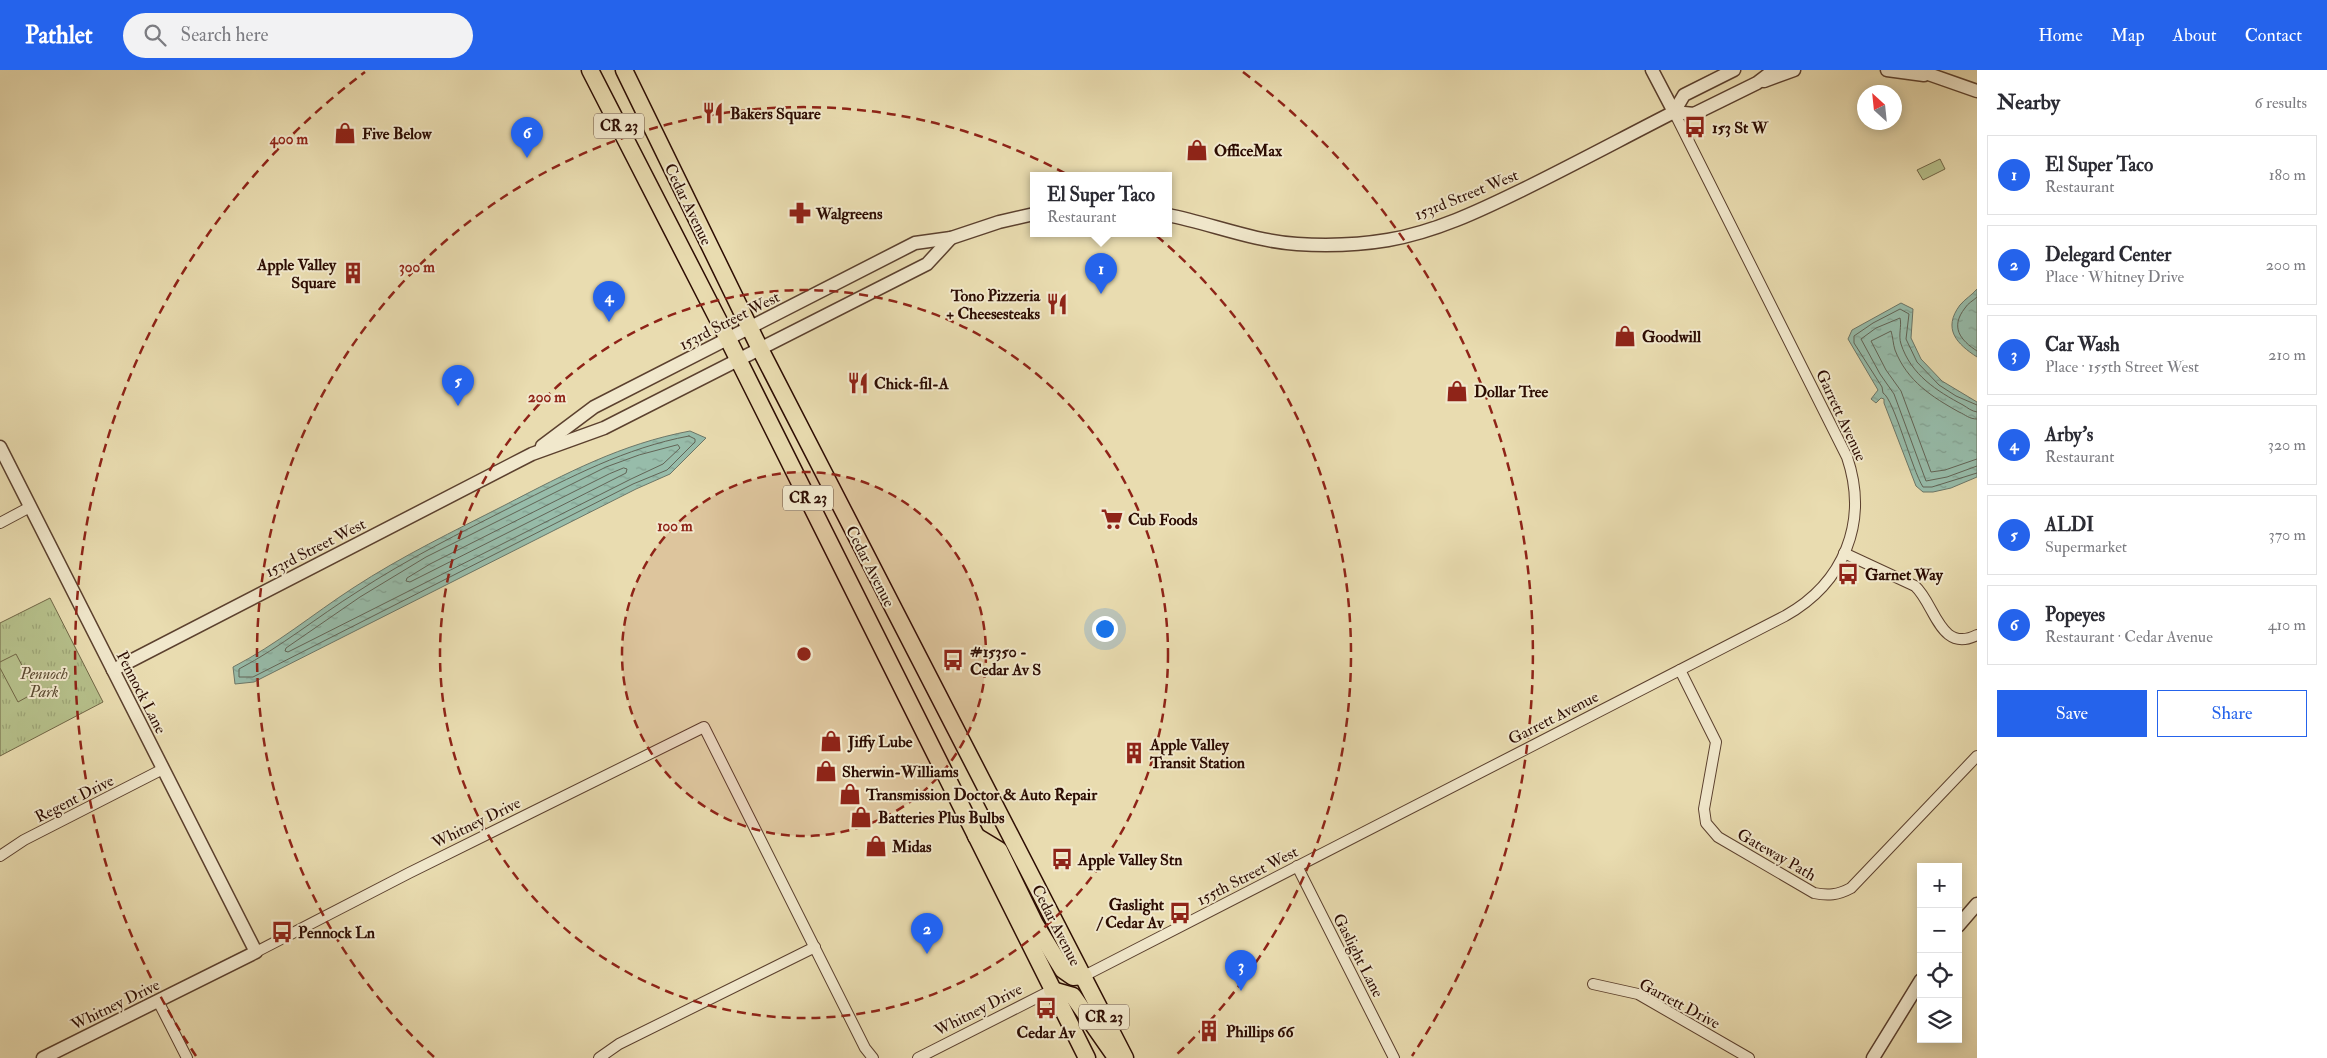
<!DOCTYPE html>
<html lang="en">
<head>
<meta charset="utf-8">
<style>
  :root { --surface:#fff; --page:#f2f2f3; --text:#2b2b33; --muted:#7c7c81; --line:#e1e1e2; --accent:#2563eb }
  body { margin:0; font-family:"IM FELL Double Pica",serif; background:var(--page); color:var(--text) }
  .controls { position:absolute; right:15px; bottom:15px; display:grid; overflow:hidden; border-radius:0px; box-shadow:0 2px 12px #0003 }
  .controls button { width:45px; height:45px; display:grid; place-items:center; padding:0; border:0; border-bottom:1px solid var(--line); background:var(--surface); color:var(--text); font:25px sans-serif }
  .compass { position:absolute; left:1857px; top:15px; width:45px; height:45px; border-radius:50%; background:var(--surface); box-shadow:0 2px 12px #0003; rotate:333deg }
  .you { position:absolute; left:1104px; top:558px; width:18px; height:18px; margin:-12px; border:4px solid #fff; border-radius:50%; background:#1a73e8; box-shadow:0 0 0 8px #1a73e833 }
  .badge { display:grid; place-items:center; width:32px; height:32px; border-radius:50%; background:var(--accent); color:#fff; font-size:16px; font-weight:700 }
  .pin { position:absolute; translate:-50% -41px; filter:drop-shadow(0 1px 2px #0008) }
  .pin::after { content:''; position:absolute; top:26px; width:18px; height:15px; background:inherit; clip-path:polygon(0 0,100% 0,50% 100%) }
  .popup { position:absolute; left:1030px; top:102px; width:142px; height:65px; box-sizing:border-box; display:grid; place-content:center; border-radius:0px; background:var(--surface); filter:drop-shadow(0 1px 4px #0005); font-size:16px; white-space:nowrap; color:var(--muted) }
  .popup b { font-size:19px; color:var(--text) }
  .popup::after { content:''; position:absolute; left:50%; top:100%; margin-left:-10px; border:10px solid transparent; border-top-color:var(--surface) }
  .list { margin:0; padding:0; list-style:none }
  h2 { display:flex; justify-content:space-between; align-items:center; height:65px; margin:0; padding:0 20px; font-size:21px }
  h2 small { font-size:16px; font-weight:400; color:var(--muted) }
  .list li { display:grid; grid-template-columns:32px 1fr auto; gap:15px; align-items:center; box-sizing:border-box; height:80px; margin:0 10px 10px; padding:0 10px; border:1px solid var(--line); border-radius:0px }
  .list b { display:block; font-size:19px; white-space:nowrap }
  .list p { margin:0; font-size:16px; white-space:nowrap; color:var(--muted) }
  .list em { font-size:16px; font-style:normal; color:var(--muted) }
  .actions { display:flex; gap:10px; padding:15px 20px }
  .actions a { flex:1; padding:11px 0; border:1px solid var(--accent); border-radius:0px; text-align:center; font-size:18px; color:var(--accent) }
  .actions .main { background:var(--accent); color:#fff }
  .icon { flex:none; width:28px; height:28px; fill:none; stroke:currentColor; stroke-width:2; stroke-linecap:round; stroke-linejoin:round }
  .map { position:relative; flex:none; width:1977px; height:988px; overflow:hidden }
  header { display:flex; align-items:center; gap:30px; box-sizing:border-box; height:70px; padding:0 25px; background:var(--accent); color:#fff }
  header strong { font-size:24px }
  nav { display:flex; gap:28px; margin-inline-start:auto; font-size:18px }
  .search { width:350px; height:45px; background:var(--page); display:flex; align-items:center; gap:12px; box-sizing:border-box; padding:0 18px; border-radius:28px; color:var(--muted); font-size:19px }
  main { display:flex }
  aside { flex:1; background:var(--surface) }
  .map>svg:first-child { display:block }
  .grass { fill:url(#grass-tufts); stroke:#716646 }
  .pitch { fill:#b6c08b; stroke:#716646 }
  .water { fill:url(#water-ripples); stroke:#6c7667 }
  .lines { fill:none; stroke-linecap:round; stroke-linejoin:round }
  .shore { stroke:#626456; stroke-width:1 }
  .minor-casing { stroke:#5b402e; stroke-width:12 }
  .tertiary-casing { stroke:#5b402e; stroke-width:15 }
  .primary-casing { stroke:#2c0c02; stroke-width:19 }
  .minor { stroke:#f1e8cc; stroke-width:10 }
  .tertiary { stroke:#f1e8cc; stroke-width:12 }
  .primary { stroke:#e9dcb0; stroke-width:16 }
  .ring { fill:none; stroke:#8f2418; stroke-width:2.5; stroke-dasharray:9 6 }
  .labels { text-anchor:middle; stroke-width:4; stroke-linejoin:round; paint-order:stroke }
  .shield { fill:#f1e8cc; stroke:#674e3f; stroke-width:1 }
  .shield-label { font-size:15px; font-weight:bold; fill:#2c0c02 }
  .poi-label { font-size:16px; font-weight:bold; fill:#2c0c02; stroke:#f1e8cc; text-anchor:start }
  .street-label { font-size:16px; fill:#2c0c02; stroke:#f1e8cc }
  .park-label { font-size:16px; font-style:italic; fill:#5c4b32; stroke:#f1e8cc }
  .centre { fill:#8f2418; stroke:#f1e8cc; stroke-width:2.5 }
  .ring-label { font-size:15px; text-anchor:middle; font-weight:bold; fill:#8f2418; stroke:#f1e8cc; stroke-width:4; stroke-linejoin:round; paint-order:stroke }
</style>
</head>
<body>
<header>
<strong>Pathlet</strong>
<div class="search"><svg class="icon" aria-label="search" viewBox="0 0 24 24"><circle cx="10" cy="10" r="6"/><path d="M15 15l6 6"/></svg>Search here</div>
<nav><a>Home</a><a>Map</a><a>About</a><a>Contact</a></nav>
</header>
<main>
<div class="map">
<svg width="1977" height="988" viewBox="0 0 1977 988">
  <defs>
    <pattern id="grass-tufts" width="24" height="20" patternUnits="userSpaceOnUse" patternTransform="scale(1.25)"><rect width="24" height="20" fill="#b6c08b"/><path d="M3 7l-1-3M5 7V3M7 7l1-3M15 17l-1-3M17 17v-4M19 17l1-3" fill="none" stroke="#9da476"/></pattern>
    <pattern id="water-ripples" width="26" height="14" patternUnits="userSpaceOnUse" patternTransform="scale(1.25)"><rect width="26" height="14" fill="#97bcaa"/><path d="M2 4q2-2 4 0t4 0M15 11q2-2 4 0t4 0" fill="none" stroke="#82a091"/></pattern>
  </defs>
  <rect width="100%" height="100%" fill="#e9dcb0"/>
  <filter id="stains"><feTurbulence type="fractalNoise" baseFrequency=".004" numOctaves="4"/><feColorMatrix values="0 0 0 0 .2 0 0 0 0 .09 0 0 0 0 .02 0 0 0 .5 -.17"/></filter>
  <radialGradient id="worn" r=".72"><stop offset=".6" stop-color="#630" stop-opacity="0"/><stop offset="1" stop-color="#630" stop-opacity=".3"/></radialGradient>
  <!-- grass -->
  <path class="grass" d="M50,528L103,632L0,686V553Z"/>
  <!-- pitch -->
  <g class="pitch">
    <path d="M1940,89L1945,99L1923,110L1917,100Z"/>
    <path d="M16,584L36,622L18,632L0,598V592Z"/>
  </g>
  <!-- water -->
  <g class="water">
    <path d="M1977,219V287C1957,274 1942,259 1960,235C1965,229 1972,225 1977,219Z"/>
    <path d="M1901,233L1913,239L1911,268L1921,289L1942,311L1977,332V407L1951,418L1933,422H1923L1916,416L1884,333V329L1881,328L1876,333L1871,329L1878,320L1848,269L1852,260Z"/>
    <path d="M690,361L706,368L670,404L636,419L254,612L235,614L233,597C276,575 313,544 353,518C402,486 454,461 505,435C567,403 621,374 690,361Z"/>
  </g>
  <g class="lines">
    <!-- shore -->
    <g class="shore">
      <path d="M1977,227C1973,231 1968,233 1965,238C1950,257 1960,270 1977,281"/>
      <path d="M1977,335L1956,326L1939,315L1917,292L1906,269L1909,244L1900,239L1873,253L1854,266V273L1882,317L1883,323C1894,329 1912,400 1923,417H1932L1977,403"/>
      <path d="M1977,342C1971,341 1968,338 1963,335C1937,321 1911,305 1901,274C1898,265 1902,256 1900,248L1876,258L1861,269L1880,304L1894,324L1926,411L1947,407L1977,396"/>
      <path d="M1977,349C1969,349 1966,345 1959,342C1932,327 1907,311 1895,280C1893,274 1893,267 1891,261L1871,271L1886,300L1901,321L1931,402L1945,400L1977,389"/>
      <path d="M689,366L695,369V372L667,400L633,414L253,607H239V599C281,577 317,547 357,522C407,489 460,463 513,436C571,407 625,378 689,366Z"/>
      <path d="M678,375L680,378L663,394L631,409L288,582L285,581L286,578L360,527L426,487L606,397L639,385Z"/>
      <path d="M624,398L627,399L626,403L410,512L406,511L407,508L430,494L609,404Z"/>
    </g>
    <!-- minor casing -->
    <g class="minor-casing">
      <g id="minor">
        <path d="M0,453L30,437"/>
        <path d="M1844,483L1915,516C1935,534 1940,584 1977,565"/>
        <path d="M1680,600L1716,672L1704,739L1706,753L1718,767L1814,823C1828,826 1838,825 1851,818L1977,686"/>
        <path d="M0,786L24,770L163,699"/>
        <path d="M1297,796L1394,988"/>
        <path d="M256,882L409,803L704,657L865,978L873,988"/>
        <path d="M1084,906L1785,546C1844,513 1869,452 1847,387L1674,42"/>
        <path d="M1593,914L1638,924L1749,988"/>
        <path d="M158,931L187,988"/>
        <path d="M599,988L619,974L815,877"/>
        <path d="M918,988L1052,920"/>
      </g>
    </g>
    <!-- tertiary casing -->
    <g class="tertiary-casing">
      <g id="tertiary">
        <path d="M1652,0L1674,42"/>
        <path d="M1887,0L1924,5"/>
        <path d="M1917,0L1977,21"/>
        <path d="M1764,11L1794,0"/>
        <path d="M1674,42L1694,44L1757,13L1774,0"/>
        <path d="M1168,145C1212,154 1253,171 1297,174C1328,176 1358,175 1388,170C1435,162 1479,141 1522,120C1573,95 1623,68 1674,42L1684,25L1734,0"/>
        <path d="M542,376L594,337L915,173L951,168L999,152L1034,144"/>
        <path d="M0,377L256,882L43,988"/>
        <path d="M113,600L532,384L604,358L927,194L951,168"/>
        <path d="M1958,856L1977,834"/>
        <path d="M1873,988L1921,910"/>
      </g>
    </g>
    <!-- primary casing -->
    <g class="primary-casing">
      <g id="primary">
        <path d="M590,0L728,269L1087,988"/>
        <path d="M624,0L760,279L1125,988"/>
        <path d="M976,766L999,780L1035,854L1063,900L1073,907L1084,906"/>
        <path d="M1052,920L1073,926L1115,986"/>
      </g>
    </g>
    <!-- minor -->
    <use href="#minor" class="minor"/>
    <!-- tertiary -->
    <use href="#tertiary" class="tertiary"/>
    <!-- primary -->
    <use href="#primary" class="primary"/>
  </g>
  <!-- distance rings -->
  <circle cx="804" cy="584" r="182" fill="#8f2418" fill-opacity=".12"/>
  <g class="ring">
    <circle cx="804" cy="584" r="182"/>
    <circle cx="804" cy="584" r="364"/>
    <path d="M434 987A547 547 0 1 1 1174 987"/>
    <path d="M196 986A729 729 0 0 1 365 2M1243 2A729 729 0 0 1 1412 986"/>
  </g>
  <!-- icons -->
  <defs>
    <g id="restaurant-bare" transform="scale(1.725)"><path d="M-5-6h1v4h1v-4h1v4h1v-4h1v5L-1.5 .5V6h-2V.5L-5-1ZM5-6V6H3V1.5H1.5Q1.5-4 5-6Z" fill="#8f2418" stroke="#f1e8cc" stroke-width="2.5" paint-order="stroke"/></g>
    <g id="bus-bare" transform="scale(1.725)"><path d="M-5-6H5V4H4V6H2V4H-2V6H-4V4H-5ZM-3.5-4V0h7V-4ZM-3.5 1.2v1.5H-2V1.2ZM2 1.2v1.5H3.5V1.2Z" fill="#8f2418" stroke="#f1e8cc" stroke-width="2.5" paint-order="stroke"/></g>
    <g id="shop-bare" transform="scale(1.725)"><path d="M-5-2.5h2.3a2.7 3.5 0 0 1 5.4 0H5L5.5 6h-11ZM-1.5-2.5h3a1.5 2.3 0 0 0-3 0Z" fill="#8f2418" stroke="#f1e8cc" stroke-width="2.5" paint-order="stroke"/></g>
    <g id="pharmacy-bare" transform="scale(1.725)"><path d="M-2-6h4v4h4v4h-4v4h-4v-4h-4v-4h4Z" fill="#8f2418" stroke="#f1e8cc" stroke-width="2.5" paint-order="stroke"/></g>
    <g id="building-bare" transform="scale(1.725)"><path d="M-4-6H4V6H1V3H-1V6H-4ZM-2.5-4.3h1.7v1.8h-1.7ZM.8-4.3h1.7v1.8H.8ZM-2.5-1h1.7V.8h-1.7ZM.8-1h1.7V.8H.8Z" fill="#8f2418" stroke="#f1e8cc" stroke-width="2.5" paint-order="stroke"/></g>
    <g id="supermarket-bare" transform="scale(1.725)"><path d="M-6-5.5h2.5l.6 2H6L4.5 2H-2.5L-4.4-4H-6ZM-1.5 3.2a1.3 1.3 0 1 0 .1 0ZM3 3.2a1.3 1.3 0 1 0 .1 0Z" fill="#8f2418" stroke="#f1e8cc" stroke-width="2.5" paint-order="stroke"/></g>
  </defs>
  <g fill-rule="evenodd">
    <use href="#restaurant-bare" x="713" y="43"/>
    <use href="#bus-bare" x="1695" y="57"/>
    <use href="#shop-bare" x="345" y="63"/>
    <use href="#shop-bare" x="1197" y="80"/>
    <use href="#pharmacy-bare" x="800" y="143"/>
    <use href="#building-bare" x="353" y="203"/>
    <use href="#restaurant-bare" x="1057" y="234"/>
    <use href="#shop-bare" x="1625" y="266"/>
    <use href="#restaurant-bare" x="858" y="313"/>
    <use href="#shop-bare" x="1457" y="321"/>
    <use href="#supermarket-bare" x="1112" y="449"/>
    <use href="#bus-bare" x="1848" y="504"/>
    <use href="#bus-bare" x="953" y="590"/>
    <use href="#shop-bare" x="831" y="671"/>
    <use href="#building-bare" x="1134" y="683"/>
    <use href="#shop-bare" x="826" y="701"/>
    <use href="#shop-bare" x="850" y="724"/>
    <use href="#shop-bare" x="861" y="747"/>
    <use href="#shop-bare" x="876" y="776"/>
    <use href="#bus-bare" x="1062" y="789"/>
    <use href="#bus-bare" x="1180" y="843"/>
    <use href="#bus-bare" x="282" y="862"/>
    <use href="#bus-bare" x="1046" y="938"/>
    <use href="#building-bare" x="1209" y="961"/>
  </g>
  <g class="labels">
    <!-- shield labels -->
    <g class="shield">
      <rect x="594" y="43.5" width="50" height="25" rx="4"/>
      <rect x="783" y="415.5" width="50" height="25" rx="4"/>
      <rect x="1079" y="934.5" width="50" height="25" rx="4"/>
    </g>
    <g class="shield-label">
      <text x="619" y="61">CR 23</text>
      <text x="808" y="433">CR 23</text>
      <text x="1104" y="952">CR 23</text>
    </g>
    <!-- poi labels -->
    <g class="poi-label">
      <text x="730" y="49">Bakers Square</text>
      <text x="1712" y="63">153 St W</text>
      <text x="362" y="69">Five Below</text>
      <text x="1214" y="86">OfficeMax</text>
      <text x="816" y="149">Walgreens</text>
      <text x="336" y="200" text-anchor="end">Apple Valley<tspan x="336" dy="18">Square</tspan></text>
      <text x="1040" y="231" text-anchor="end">Tono Pizzeria<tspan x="1040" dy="18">+ Cheesesteaks</tspan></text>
      <text x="1642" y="272">Goodwill</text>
      <text x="874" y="319">Chick-fil-A</text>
      <text x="1474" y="327">Dollar Tree</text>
      <text x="1128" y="455">Cub Foods</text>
      <text x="1865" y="510">Garnet Way</text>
      <text x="970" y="587">#15350 -<tspan x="970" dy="18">Cedar Av S</tspan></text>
      <text x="848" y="677">Jiffy Lube</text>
      <text x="1150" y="680">Apple Valley<tspan x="1150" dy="18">Transit Station</tspan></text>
      <text x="842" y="707">Sherwin-Williams</text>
      <text x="866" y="730">Transmission Doctor &amp; Auto Repair</text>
      <text x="878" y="753">Batteries Plus Bulbs</text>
      <text x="892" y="782">Midas</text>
      <text x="1078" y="795">Apple Valley Stn</text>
      <text x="1164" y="840" text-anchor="end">Gaslight<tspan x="1164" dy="18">/ Cedar Av</tspan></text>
      <text x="298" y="868">Pennock Ln</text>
      <text x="1226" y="967">Phillips 66</text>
      <text x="1046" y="968" text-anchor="middle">Cedar Av</text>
    </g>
    <!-- street labels -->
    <g class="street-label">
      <text transform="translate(1466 124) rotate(-22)" y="6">153rd Street West</text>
      <text transform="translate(689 134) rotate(64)" y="6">Cedar Avenue</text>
      <text transform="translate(729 250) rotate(-27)" y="6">153rd Street West</text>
      <text transform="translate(1842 345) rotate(65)" y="6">Garrett Avenue</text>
      <text transform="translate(315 477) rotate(-27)" y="6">153rd Street West</text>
      <text transform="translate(871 496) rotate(63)" y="6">Cedar Avenue</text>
      <text transform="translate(142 622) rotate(63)" y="6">Pennock Lane</text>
      <text transform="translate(1553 647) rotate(-27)" y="6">Garrett Avenue</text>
      <text transform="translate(74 728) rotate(-27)" y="6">Regent Drive</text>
      <text transform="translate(476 752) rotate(-26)" y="6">Whitney Drive</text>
      <text transform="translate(1777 784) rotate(30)" y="6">Gateway Path</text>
      <text transform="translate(1247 805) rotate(-27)" y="6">155th Street West</text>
      <text transform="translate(1057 855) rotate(63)" y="6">Cedar Avenue</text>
      <text transform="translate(1359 885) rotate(63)" y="6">Gaslight Lane</text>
      <text transform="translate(1680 933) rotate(28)" y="6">Garrett Drive</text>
      <text transform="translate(115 934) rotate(-26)" y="6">Whitney Drive</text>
      <text transform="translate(978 939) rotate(-27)" y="6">Whitney Drive</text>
    </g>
    <!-- park labels -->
    <g class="park-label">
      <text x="44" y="609">Pennoch<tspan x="44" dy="18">Park</tspan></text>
    </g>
  </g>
  <circle cx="804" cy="584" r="8" class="centre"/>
  <g class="ring-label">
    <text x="289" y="74">400 m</text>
    <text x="417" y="202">300 m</text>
    <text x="547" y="332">200 m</text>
    <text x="675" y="461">100 m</text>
  </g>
  <rect width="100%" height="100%" filter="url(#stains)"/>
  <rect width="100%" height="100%" fill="url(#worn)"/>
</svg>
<div class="controls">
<button>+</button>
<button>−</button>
<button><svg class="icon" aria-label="locate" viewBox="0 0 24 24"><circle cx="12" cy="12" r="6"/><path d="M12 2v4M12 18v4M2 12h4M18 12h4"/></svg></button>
<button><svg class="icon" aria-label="layers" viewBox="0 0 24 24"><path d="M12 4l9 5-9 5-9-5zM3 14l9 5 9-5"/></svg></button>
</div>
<svg class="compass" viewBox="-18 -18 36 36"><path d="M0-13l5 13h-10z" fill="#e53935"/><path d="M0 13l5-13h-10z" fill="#7c7c81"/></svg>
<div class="you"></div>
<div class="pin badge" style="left:1101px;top:224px">1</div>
<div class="popup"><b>El Super Taco</b>Restaurant</div>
<div class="pin badge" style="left:927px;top:884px">2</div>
<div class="pin badge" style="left:1241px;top:921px">3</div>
<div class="pin badge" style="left:609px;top:252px">4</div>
<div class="pin badge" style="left:458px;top:336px">5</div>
<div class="pin badge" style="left:527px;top:88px">6</div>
</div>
<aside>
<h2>Nearby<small>6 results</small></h2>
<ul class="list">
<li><span class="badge">1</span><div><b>El Super Taco</b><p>Restaurant</p></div><em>180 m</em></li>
<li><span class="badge">2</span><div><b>Delegard Center</b><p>Place · Whitney Drive</p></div><em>200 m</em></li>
<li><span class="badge">3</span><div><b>Car Wash</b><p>Place · 155th Street West</p></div><em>210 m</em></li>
<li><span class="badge">4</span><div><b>Arby's</b><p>Restaurant</p></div><em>320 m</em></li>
<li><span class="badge">5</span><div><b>ALDI</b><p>Supermarket</p></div><em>370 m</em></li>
<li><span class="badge">6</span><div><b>Popeyes</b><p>Restaurant · Cedar Avenue</p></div><em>410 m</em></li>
</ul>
<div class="actions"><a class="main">Save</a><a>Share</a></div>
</aside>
</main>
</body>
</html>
